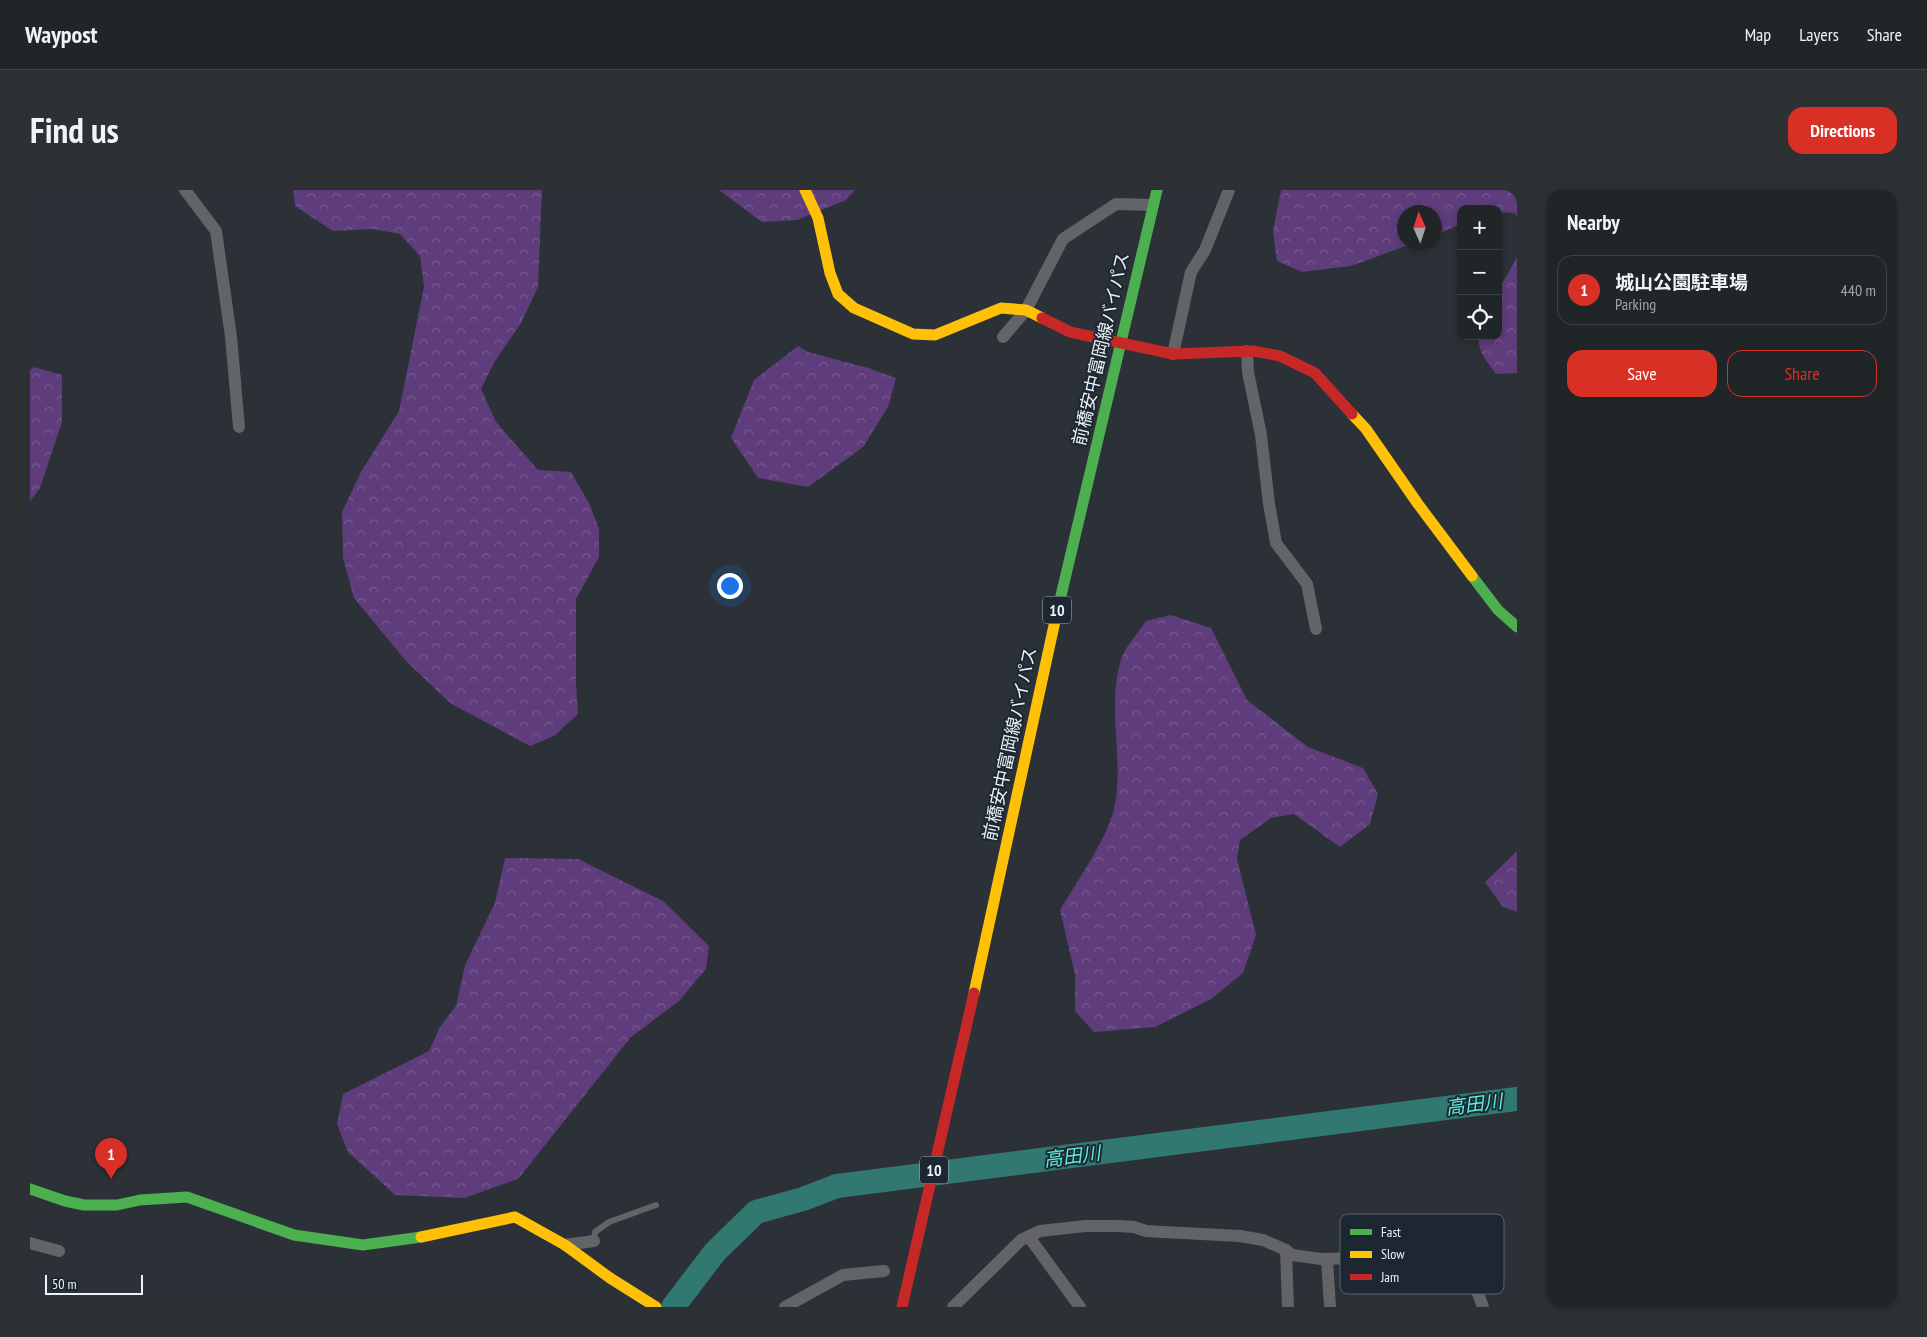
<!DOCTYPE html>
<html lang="en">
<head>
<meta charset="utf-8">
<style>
  :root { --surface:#202528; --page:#2d3134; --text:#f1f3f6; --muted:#a2a5a8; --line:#3d4245; --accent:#d93025 }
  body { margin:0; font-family:"PT Sans Narrow","Noto Sans JP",sans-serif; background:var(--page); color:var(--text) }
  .controls { position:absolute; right:15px; top:15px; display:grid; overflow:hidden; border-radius:10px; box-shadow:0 2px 8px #0003 }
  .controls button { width:45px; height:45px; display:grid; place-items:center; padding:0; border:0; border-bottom:1px solid var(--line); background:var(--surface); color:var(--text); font:25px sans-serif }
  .compass { position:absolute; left:1367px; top:15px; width:45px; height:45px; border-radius:50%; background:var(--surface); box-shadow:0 2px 8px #0003; rotate:357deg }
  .scale { position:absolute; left:15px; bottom:12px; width:98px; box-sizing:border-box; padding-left:5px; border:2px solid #ebf2f9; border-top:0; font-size:14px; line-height:18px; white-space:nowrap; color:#ebf2f9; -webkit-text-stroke:4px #1c2731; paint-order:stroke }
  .you { position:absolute; left:699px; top:395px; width:18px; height:18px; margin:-12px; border:4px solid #fff; border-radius:50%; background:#1a73e8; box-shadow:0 0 0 8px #1a73e833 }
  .badge { display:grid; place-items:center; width:32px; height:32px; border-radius:50%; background:var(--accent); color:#fff; font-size:16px; font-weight:700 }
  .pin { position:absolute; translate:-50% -41px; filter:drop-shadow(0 1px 2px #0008) }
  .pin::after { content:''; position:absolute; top:26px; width:18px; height:15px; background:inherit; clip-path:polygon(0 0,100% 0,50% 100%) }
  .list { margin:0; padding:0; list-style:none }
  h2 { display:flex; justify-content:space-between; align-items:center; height:65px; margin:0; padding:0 20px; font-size:21px }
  h2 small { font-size:16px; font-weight:400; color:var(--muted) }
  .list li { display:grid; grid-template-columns:32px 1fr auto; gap:15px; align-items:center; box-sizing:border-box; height:70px; margin:0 10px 10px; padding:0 10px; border:1px solid var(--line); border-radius:15px }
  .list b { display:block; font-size:19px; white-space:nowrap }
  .list p { margin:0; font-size:16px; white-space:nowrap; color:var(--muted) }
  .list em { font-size:16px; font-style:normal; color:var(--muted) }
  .actions { display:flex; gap:10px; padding:15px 20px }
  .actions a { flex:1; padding:11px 0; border:1px solid var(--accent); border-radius:15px; text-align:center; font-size:18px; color:var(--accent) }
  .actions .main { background:var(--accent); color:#fff }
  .icon { flex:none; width:28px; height:28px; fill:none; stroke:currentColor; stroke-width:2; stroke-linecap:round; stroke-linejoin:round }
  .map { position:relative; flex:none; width:1487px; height:1117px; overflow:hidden; border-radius:15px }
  header { display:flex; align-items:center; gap:30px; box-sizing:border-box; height:70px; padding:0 25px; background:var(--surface); border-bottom:1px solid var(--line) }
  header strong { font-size:24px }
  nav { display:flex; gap:28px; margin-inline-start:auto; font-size:18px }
  .intro { display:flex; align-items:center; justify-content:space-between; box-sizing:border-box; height:120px; padding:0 30px }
  h1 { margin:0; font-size:35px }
  .button { padding:12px 22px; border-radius:15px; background:var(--accent); color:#fff; font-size:18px; font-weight:700 }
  main { display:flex; gap:30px; padding:0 30px }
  aside { flex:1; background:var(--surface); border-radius:15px; box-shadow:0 2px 8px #0003 }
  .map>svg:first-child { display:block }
  .forest { fill:url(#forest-crowns) }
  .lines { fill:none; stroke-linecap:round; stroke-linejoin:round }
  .river { stroke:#307870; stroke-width:24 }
  .lane { stroke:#626467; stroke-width:6 }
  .street { stroke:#626467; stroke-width:12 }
  .fast { stroke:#4caf50; stroke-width:11 }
  .slow { stroke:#ffc107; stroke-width:11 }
  .jam { stroke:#c62828; stroke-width:11 }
  .labels { text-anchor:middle; stroke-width:4; stroke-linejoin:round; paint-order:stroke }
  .shield { fill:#1c2731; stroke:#adb5bd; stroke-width:1 }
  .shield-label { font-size:16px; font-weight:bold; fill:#ebf2f9 }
  .street-label { font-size:18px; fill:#ebf2f9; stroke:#1c2731 }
  .water-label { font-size:19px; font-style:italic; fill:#5aeddb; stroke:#1c2731 }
  .key { fill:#1c2731; stroke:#5a646d; stroke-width:1 }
  .key-label { font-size:14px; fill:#ebf2f9 }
</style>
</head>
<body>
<header>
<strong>Waypost</strong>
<nav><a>Map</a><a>Layers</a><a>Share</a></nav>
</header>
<div class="intro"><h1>Find us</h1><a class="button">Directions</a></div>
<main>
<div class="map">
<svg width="1487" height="1117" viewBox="0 0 1487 1117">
  <defs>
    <pattern id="forest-crowns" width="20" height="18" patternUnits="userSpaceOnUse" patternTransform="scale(1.25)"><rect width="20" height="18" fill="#5f3d7d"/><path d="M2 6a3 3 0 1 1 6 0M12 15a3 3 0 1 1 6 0" fill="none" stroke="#765a90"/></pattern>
  </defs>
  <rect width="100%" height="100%" fill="#2b3136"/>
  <!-- forest -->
  <g class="forest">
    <path d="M263,0H512L508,97L491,133L465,171L451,199L466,232L508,280L541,282L559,313L569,339V367L546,409V494L548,524L524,546L500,556L420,513L376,471L324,408L313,368L312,322L331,282L369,221L394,97L390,66L370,44L343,39L303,41L265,16Z"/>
    <path d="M689,0H825L816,10L767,30L732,32Z"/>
    <path d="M1251,0H1487V27L1485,23L1468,22V19H1431V34L1405,45L1404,22H1374V52L1384,53L1321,76L1272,82L1247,71L1243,41Z"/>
    <path d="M1487,67V183L1466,184C1458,173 1447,161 1449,146H1468V101Z"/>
    <path d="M768,156L778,162L838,178L866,188L858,217L833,257L778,297L728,288L701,248L724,190Z"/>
    <path d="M4,177L32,185V232L10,298L0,311V180Z"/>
    <path d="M1141,425L1181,438L1217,510L1278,557L1333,578L1348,604L1340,634L1310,657L1264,624L1241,628L1210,650L1207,669L1226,745L1213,783L1181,809L1125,837L1064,842L1045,821V785L1030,720C1047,691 1076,651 1084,619C1095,572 1076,518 1091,470C1094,458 1109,442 1116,431Z"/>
    <path d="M1487,661V722L1473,717L1455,692Z"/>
    <path d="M475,668L548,669L633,711L679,756L676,779L649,811L601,847L488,989L434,1008L365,1005L318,962L307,934L313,904L399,861L410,837L426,816L435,775L465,713Z"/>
  </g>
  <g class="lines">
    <!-- river -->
    <path class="river" d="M643,1117L685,1062L726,1022L773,1009L807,996L1487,909"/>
    <!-- lane -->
    <path class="lane" d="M564,1051L565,1042L579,1032L626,1015"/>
    <!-- street -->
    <g class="street">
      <path d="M155,0L186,41L201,147L209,237"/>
      <path d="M973,147L996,120L1033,49L1086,14L1123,15"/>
      <path d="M1217,161L1218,182L1231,245L1239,314L1246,353L1277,394L1286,439"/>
      <path d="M1143,164L1161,82L1175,60L1199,0"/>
      <path d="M999,1047L1050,1117"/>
      <path d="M0,1053L29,1061"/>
      <path d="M535,1055L564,1051"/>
      <path d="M1256,1060L1258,1117"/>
      <path d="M1297,1069L1300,1117"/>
      <path d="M755,1117L813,1085L854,1081"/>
      <path d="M923,1117L991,1050L1010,1041L1055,1036H1088L1104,1037L1116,1041L1133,1042L1210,1046L1233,1050L1256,1060L1262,1065L1291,1069L1364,1067L1432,1059L1453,1117"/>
    </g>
    <!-- fast -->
    <g class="fast">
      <path d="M1442,386L1468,420L1487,437"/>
      <path d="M1025,431L1127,0"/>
      <path d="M0,999L35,1011L54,1015H87L110,1010L157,1007L264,1045L333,1055L391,1047"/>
    </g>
    <!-- slow -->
    <g class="slow">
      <path d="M775,0L788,28L800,83L808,104L824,118L883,144L905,145L971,118L996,120L1012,128"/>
      <path d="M1322,224L1336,239L1388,314L1442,386"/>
      <path d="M944,803L1025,431"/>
      <path d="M391,1047L485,1027L535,1055L580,1088L626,1117"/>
    </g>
    <!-- jam -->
    <g class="jam">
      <path d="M1012,128L1040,142L1143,164L1223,161L1250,166L1285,183L1322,224"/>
      <path d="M872,1117L944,803"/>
    </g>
  </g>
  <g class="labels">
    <!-- shield labels -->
    <g class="shield">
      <rect x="1013" y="406.5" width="28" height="27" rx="4"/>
      <rect x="890" y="966.5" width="28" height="27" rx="4"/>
    </g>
    <g class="shield-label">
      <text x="1027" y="426">10</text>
      <text x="904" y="986">10</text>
    </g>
    <!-- street labels -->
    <g class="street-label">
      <text transform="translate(1071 159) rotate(-77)" y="6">前橋安中富岡線バイパス</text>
      <text transform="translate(980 554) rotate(-78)" y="6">前橋安中富岡線バイパス</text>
    </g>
    <!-- water labels -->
    <g class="water-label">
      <text transform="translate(1444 914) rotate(-7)" y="7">高田川</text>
      <text transform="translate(1042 966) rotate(-7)" y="7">高田川</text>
    </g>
  </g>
  <!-- legend -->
  <rect x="1310" y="1024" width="164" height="80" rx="8" class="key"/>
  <rect x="1320" y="1039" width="22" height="6" fill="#4caf50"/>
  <rect x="1320" y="1061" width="22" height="7" fill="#ffc107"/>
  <rect x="1320" y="1084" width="22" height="6" fill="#c62828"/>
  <g class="key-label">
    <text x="1351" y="1047">Fast</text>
    <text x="1351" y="1069">Slow</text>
    <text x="1351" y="1092">Jam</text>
  </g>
</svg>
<div class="controls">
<button>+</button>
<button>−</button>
<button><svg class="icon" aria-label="locate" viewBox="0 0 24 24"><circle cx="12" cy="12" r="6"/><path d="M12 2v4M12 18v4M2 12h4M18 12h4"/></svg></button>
</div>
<svg class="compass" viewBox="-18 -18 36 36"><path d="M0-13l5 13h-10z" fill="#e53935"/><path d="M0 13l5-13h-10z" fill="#a2a5a8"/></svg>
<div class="scale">50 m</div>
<div class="you"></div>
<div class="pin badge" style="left:81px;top:989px">1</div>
</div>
<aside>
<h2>Nearby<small></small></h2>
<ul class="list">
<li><span class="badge">1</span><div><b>城山公園駐車場</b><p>Parking</p></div><em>440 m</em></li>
</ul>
<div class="actions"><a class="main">Save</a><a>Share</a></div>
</aside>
</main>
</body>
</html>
